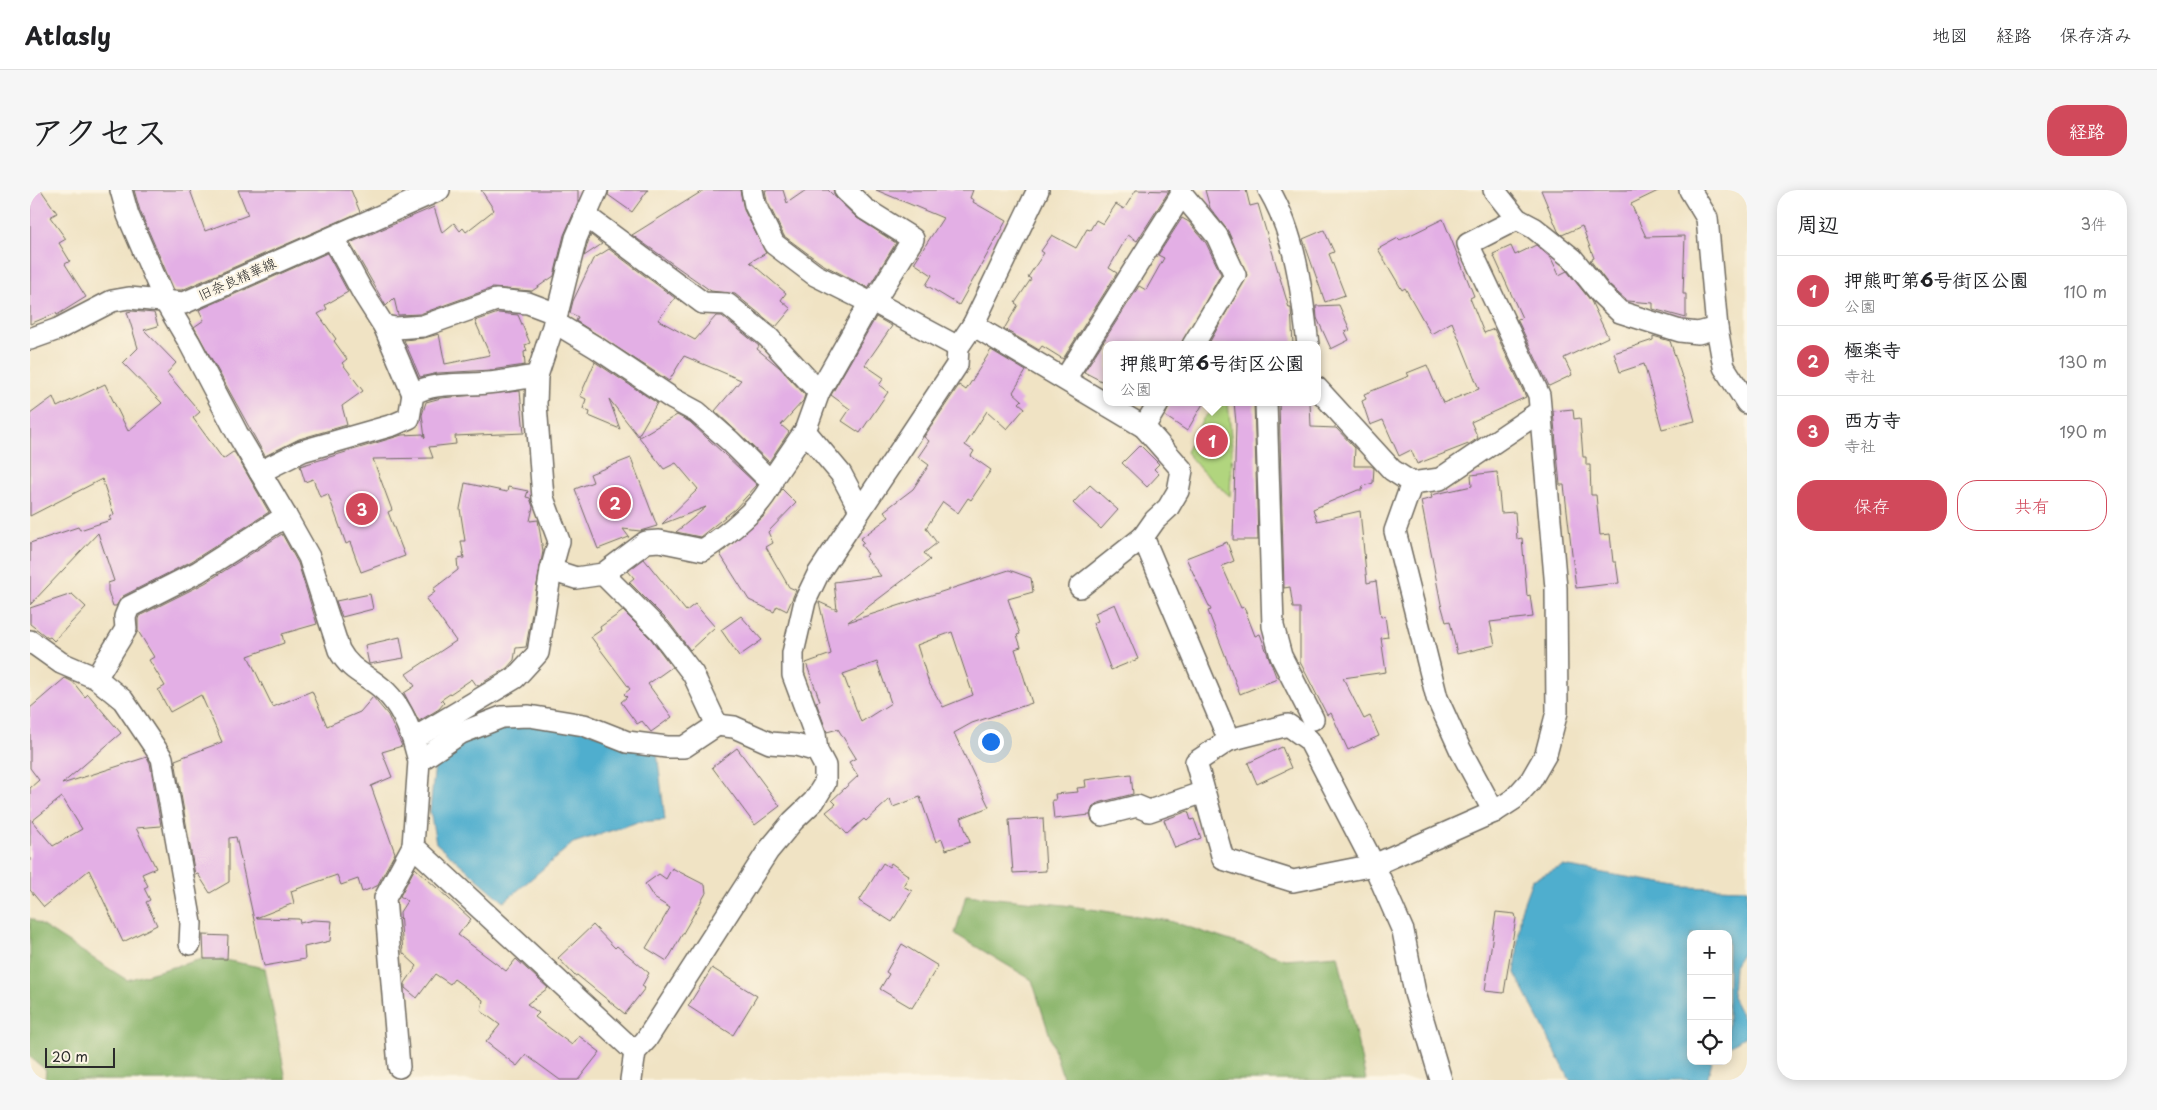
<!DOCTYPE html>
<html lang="ja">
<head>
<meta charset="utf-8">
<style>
  :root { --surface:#fff; --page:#f6f6f6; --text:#202124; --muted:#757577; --line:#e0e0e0; --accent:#d1495b }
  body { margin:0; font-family:"Playpen Sans","Klee One",sans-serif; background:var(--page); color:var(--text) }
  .controls { position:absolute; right:15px; bottom:15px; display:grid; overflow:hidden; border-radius:10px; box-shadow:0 2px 12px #0003 }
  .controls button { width:45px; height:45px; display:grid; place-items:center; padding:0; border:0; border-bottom:1px solid var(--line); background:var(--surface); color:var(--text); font:25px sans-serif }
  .scale { position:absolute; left:15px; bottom:12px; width:70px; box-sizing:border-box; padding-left:5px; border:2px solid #2b2b2b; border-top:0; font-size:14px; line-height:18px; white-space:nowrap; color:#2b2b2b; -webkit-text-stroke:4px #fcf5e5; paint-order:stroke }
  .you { position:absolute; left:960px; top:551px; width:18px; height:18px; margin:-12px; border:4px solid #fff; border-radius:50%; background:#1a73e8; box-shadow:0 0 0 8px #1a73e833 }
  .badge { display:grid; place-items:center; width:32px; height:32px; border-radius:50%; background:var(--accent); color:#fff; font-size:16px; font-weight:700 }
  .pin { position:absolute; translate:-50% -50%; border:2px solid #fff; box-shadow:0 1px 5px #0006 }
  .popup { position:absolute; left:1073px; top:151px; width:218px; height:65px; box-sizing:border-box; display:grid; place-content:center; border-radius:10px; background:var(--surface); filter:drop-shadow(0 1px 4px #0005); font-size:16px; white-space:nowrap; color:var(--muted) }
  .popup b { font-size:19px; color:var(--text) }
  .popup::after { content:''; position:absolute; left:50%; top:100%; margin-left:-10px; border:10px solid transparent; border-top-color:var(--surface) }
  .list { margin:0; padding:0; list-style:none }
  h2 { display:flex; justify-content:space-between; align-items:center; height:65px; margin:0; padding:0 20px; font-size:21px }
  h2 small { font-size:16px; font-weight:400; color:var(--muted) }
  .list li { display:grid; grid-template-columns:32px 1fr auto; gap:15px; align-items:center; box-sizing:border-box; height:70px; padding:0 20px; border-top:1px solid var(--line) }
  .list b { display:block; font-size:19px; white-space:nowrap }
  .list p { margin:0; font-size:16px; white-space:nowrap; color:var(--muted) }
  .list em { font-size:16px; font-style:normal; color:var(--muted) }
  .actions { display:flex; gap:10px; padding:15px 20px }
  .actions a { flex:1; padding:11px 0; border:1px solid var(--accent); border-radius:20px; text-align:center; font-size:18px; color:var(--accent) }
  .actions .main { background:var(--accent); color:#fff }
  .icon { flex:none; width:28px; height:28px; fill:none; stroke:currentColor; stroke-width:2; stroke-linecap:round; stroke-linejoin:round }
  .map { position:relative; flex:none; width:1717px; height:890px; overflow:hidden; border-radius:20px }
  header { display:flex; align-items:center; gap:30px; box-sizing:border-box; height:70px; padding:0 25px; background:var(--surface); border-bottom:1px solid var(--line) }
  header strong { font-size:24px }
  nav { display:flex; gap:28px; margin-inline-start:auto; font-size:18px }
  .intro { display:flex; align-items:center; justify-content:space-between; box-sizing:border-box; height:120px; padding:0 30px }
  h1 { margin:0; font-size:35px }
  .button { padding:12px 22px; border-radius:20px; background:var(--accent); color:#fff; font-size:18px; font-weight:700 }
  main { display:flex; gap:30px; padding:0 30px }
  aside { flex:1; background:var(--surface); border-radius:20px; box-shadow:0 2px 12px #0003 }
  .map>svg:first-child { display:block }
  .green { fill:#b1d57e; stroke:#6e8054 }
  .forest { fill:#8cb66d; stroke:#5c704c }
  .water { fill:#50aece; stroke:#3e6c7c }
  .building { fill:#e3afe5; fill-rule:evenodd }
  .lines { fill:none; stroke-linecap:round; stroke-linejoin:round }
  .street-casing { stroke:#706b61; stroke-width:24 }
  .street { stroke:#fff; stroke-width:21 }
  .labels { text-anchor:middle; stroke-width:4.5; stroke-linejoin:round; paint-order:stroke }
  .street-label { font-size:14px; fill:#2b2b2b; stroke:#fcf5e5 }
</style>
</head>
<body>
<header>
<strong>Atlasly</strong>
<nav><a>地図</a><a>経路</a><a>保存済み</a></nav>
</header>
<div class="intro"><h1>アクセス</h1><a class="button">経路</a></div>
<main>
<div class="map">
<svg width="1717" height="890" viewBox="0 0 1717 890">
  <rect width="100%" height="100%" fill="#fcf5e5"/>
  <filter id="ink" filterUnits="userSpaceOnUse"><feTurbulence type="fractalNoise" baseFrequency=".02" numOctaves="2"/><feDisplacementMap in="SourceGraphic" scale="10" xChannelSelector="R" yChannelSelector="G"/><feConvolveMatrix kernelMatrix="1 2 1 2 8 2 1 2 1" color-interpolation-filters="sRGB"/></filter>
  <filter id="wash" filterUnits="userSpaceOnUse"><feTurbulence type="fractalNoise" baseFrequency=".0096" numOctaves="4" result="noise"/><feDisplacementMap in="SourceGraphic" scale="20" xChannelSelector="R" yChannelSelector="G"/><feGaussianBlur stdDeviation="1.12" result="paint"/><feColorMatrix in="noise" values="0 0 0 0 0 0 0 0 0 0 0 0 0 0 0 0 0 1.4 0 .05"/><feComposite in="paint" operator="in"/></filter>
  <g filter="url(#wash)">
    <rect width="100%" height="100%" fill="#f0e3c4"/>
    <!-- green -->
    <path class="green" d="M1190,212H1198L1202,258L1200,306L1172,281L1156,262L1173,229Z"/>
    <!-- forest -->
    <g class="forest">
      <path d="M936,705L1034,715L1140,731L1255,769L1308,765L1336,890H1034L1002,790L925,744Z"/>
      <path d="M0,728L97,790L179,767L235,778L256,890H15L16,880L0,867Z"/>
    </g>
    <!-- water -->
    <g class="water">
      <path d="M503,526L627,562L635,630L608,632L543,653L474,712L406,653L400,621L405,574L452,537Z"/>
      <path d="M1533,676L1654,697L1717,699V756L1704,776L1702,807L1716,834L1717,845L1698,857V744H1661V871H1682L1677,890H1540L1485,783L1491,720L1502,690Z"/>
    </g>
    <g id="blocks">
      <!-- building -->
      <g class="building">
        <path d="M0,0H11L27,23L20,27L36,49L29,53L40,71L35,74L56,107L27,125L26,123L0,134Z"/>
        <path d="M104,0H160L175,41L218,25L208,0H321L330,22L152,100H144L110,21Z"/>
        <path d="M451,0H548V13L534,45L524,86L502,101L462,98L390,124L368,125L364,108L356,116L320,53L404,17L412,43L424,33L430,41L433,38L436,42L464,20Z"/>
        <path d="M579,0H618L602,22L578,5Z"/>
        <path d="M674,0H710L714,20L736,63L720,72L756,103L751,110L761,119L746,137L705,104L681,101L602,45Z"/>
        <path d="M735,0H753L757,13L776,0H798L827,28L866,53L838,98L792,74L754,46L737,11Z"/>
        <path d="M846,0H943L940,8L944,10L943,12L976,31L929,115L896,95L902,85L884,73L913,28Z"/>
        <path d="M1106,0L1139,1L1107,51L1098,45L1079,78L1087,83L1033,169L1012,156L1009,160L974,139L988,115L985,113L1001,89L998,87L1014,63L1011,61L1022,45L1046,58L1057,39L1060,40L1066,30L1073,34L1086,14L1094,19Z"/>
        <path d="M1175,0H1216L1220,16L1228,14L1259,118H1261L1263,155H1178L1217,85L1198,41L1180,18Z"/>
        <path d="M1511,0H1630L1601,14L1616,47L1655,46L1653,104H1656V128L1623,119V113L1597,111L1579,95L1560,70L1564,68L1552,36L1532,45L1528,41Z"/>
        <path d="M1152,28L1159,32L1176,53L1191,84L1151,155H1077V194L1054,182L1109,96L1116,100L1134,68L1128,65Z"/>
        <path d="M1413,29L1444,106L1440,108L1454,143L1464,139L1496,207L1441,232L1448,248L1441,253L1387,274L1381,260L1369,266L1353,230L1340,235L1332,211L1336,209L1334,204L1379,186L1377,183L1397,175L1413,213L1449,199L1422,132L1401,144L1375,98L1372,100L1348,59L1368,48L1370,50Z"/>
        <path d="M1294,40L1304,62L1299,64L1315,105L1295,112L1273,49Z"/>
        <path d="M561,45L572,54L554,66L558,52Z"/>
        <path d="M1506,55L1521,68L1529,85L1537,81L1561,111L1578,147L1534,168L1542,185L1519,196L1487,129L1492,128L1463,64L1481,56L1485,65Z"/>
        <path d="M579,59L645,108L628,130L665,150L686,126H692L729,156L727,159L749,177L775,205L773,211L751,235L759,242L739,272L685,221L711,190L654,166L639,191L546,131L548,127L540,123L543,111L563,69Z"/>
        <path d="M297,63L318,102L295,115L297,119L288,124L306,149L304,151L317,169L312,173L333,201L312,216L317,235L269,249L235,266L164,137L174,130L169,120Z"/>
        <path d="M1309,115L1320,140L1315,142L1319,150L1301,159L1287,128L1286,116Z"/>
        <path d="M102,121L124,123L128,136L114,140L146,173L137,183L170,222L163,228L193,269L203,262L205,263L239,322L162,371L93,406L86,416H83L78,401V393L84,391L68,343L0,415V353L48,337L50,340L65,335L81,330L79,327L84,325L72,289L0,326V224L23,207L27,217L75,194L98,241L132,213L93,173L108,158L97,122Z"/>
        <path d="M468,123L488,125L500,153L495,155L497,161L494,162L495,175L461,180L408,183L390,187L374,150L394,148L409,144L415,174L460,165L445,131Z"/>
        <path d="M846,127L862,136L835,175L854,188L849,195L858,202L830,243L812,231L820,219L801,205Z"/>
        <path d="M1623,146L1640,151L1652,187H1653L1665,231L1632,239L1614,174L1590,182L1584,163L1623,150Z"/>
        <path d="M961,160L996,181L983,202L992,210L989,213L995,218L977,239L957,221L935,255L944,261L941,266L961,280L941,310L938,308L928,323L913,312L896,338L907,353L894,363L900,370L818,432L979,380L1001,388L1003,402L978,409L990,444L987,445L991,457L985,459L1002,513L942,533L924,543L959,617L931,628L940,652L916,660L912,649L906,652L890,607L863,617L860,609L836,631L834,629L817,644L796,622L806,614L802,610L828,586L819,572L826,568L808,539L797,542L786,512L790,511L776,473L801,464L789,412L807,420L804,392L851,386L835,366L838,364L831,355L834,353L830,349L859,327L854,321L883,299L899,275L888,267L899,251L894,247L929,195L936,200ZM922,442L943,505L913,517L899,493L887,455ZM847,472L861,513L831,532L813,484Z"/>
        <path d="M565,172L627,213L608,246L579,209L590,239L559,226L560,222L553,219L556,209L550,206Z"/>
        <path d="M490,201L494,243L425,246L426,254L399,257L403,268L343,269L362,320L358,322L375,366L331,382L320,352L316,354L298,304L290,307L283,289L275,292L270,276L372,245L393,244L395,248L392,225L396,212L411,208Z"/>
        <path d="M1141,212H1174L1157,241L1135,226Z"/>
        <path d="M1204,212H1224L1228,350H1203L1206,233Z"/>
        <path d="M1249,212H1280L1281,237L1306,238L1325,258L1324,276H1341L1344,278L1343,293L1333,296L1332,300H1328L1283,319L1287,331L1330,321L1337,393L1346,391L1351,427L1355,426L1358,447L1351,448L1356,482L1313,488L1334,529L1340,526L1349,546L1318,560L1301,523L1297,525L1270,472V418H1263L1260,397L1254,398Z"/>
        <path d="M1543,219L1544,229L1550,228L1553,267H1556V275H1560L1561,305H1566L1570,345L1580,344L1583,372H1586L1589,393L1546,398L1534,295H1530L1523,221Z"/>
        <path d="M647,225L660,232L727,295L705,319L670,347L646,342L676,317L632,334L668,299L646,273L634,279L609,247Z"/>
        <path d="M1110,255L1129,274L1124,279L1129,284L1117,297L1092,273Z"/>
        <path d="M601,268L627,336L610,341L593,339L599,347L568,359L545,299L563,292L560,284Z"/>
        <path d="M1467,282L1471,323L1485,322L1487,349L1492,348L1497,406L1500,405L1503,427L1460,432L1465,455L1427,464L1420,431L1416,432L1411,414L1391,311L1402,308L1401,305L1442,296L1441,285Z"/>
        <path d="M435,293L477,302L478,297L498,301L496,307L500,308L503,317L500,331L508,330L513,361L496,457L486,458L484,470L477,478L447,496L442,489L411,510L414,513L409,519L389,531L374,503L385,496L376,484L426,451L396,409L405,402L403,399L428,380L427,369L434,368L431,351H435L430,319Z"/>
        <path d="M1060,295L1088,320L1071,339L1043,313Z"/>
        <path d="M752,299L766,313L738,342L743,353L736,357L759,397L766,400L757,421L747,416L744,422L719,410L690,364L733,327Z"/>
        <path d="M252,344L268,373L287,434L252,444L254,453L218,466L243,517L282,501L297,536L330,522L343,507L358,525L372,556L352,562L362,587L341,596L365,663L347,696L332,702L328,689L311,695L307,685L261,701L264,713L226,728L269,729L270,733L283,730L302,731L300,751L274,757L275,769L234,776L206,647L199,648V692L180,703L168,684L165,685L145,570L192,552L171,505L140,522L128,500L135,496L119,470L124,467L108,441V429L109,426L175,393Z"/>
        <path d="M1197,352L1204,371L1192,376L1211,418L1214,417L1225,446L1230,444L1247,489L1210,504L1178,421L1181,420L1156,368Z"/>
        <path d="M614,369L656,421L665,414L685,437L660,460L639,432L599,392L604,388L598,381Z"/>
        <path d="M42,404L56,417L24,451L20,447L18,448L0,434V418Z"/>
        <path d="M340,404L343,419L312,427L306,411Z"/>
        <path d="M1085,414L1108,469L1081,480L1063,433L1068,431L1065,423Z"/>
        <path d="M593,421L621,449L642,477L618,494L642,527L621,542L612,531L607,534L591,512L597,507L594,504L600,499L561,447L571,440L570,437Z"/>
        <path d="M711,426L732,450L709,466L691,440Z"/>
        <path d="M370,447L374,468L339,474L335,455Z"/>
        <path d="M35,488L43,492L55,507L58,504L91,543L32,594L117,567L120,573L131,636L106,638L126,678L112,684L118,696L114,698L120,710L116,712L127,735L93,752L59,680L14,717L0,700V598L9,590L0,578V518ZM32,607L52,639L23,656L2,631Z"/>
        <path d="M1252,557L1261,578L1227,594L1218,573Z"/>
        <path d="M707,558L750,616L725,635L682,577Z"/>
        <path d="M1101,584L1103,604L1068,613L1063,616L1060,625L1024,629L1022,610H1026L1025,604L1048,602L1047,598L1056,597L1055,590Z"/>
        <path d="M1158,621L1161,630L1164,629L1171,648L1145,658L1134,630Z"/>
        <path d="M1013,628L1016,681L983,683L979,630Z"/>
        <path d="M853,673L859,677L861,673L879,686L873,696L882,701L862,732L829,711Z"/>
        <path d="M385,678L441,729L428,745L476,781L486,769L518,798L497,814L509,823L505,827L542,855L549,846L570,862L548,890H530L496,865L487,876L456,852L470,835L451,821L453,810L424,789L420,794L405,784L387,808L375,798V793L387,776L373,763L370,722L377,711L370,706Z"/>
        <path d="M642,678L675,695L676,703L637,771L616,758L640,718L624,708L615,694L629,684L636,689Z"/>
        <path d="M1466,722L1485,724L1486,728L1474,803L1455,801Z"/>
        <path d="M563,735L585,758L587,756L619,783L612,796L615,798L595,824L547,785L545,786L528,768Z"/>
        <path d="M173,745L198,746L197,769H174Z"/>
        <path d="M872,754L908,776L882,818L850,799L859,784L856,782Z"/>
        <path d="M682,778L727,806L703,845L658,816Z"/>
      </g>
    </g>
  </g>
  <g filter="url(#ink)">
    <use href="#blocks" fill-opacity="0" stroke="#706b61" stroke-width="1"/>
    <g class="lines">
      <!-- street casing -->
      <g class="street-casing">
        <g id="street">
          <path d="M91,0L98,25L136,113L159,152L207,243L256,326"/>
          <path d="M567,0L546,48L527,124L507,186L506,214L513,308L529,351L521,380L508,463L485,488L383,549L389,571L383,656L605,862"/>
          <path d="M722,0L725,15L744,54L785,85L837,111L844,112L928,157"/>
          <path d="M1239,0C1266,46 1272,102 1278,155"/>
          <path d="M1464,0L1487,29L1504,38L1543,69L1570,103L1590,122L1650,141L1668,143L1687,138"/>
          <path d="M1660,0L1677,28L1687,138L1694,177L1717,213"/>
          <path d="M1152,4L1187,46L1205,85L1163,155"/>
          <path d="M556,26L673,113L697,114L738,147L789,202"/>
          <path d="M303,48L333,103L354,136L383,204"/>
          <path d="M524,132L567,158L643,209L667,222L700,251L734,285L743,288L775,241L789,202L838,116L844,112L883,49L835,19L815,0"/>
          <path d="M943,135L1114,237L1152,280L1148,301L1138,318L1125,330L1113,347L1050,397"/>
          <path d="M354,136L366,138L393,136L466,110L498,113L527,124"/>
          <path d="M0,149L28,139L82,111L99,108L154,113L409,0"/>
          <path d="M1035,189L1152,4L1151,0"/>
          <path d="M1287,198L1362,280L1382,293L1410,289L1509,222"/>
          <path d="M1236,212L1243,436L1251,466L1283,529"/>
          <path d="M1114,237L1129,212"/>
          <path d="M775,241L811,284L830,320"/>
          <path d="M230,282L272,261L363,235L379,228L383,204C405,191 431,196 456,193C473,192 490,188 507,186"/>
          <path d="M1382,293L1365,341L1407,508L1430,559L1464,622"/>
          <path d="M1113,347L1199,550L1166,572L1193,669L1263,691L1344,675L1464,622L1484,609L1501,590L1516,564L1527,522L1526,398L1509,205L1438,54L1487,29"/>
          <path d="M521,380L546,388L573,384L630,441L663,484L687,535"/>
          <path d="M573,384L616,352L629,351L673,360C694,347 738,313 743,288"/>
          <path d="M0,451L31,473L66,488L93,510L132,568L161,733L160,754"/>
          <path d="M66,488L96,439L95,427L99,417L168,382L256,326L279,367L309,460C322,484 338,484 356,502C370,516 376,531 383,549"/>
          <path d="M1199,550L1258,535L1279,550L1344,675L1373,741L1385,803L1411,890"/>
          <path d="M389,571L431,543L472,527L499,526L554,535L597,552L637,557H654L687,535L704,537L740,553L766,555L787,561"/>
          <path d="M1072,625L1107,616L1119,621L1174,602"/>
          <path d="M369,877L355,708L383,656"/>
          <path d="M601,890L605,862L616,850L738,661L763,631L784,611L795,593V576L787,561L785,544L763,485V463L775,411L788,384L927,175L928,157L943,135L1008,0"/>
        </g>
      </g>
      <!-- street -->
      <use href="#street" class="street"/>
    </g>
  </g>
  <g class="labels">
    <!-- street labels -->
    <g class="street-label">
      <text transform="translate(207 89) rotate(-24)" y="5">旧奈良精華線</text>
    </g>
  </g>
</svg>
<div class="controls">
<button>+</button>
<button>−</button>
<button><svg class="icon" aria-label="locate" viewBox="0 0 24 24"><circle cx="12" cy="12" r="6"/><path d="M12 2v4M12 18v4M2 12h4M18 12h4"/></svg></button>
</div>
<div class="scale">20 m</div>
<div class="you"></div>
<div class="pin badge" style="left:1182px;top:251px">1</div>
<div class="popup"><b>押熊町第6号街区公園</b>公園</div>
<div class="pin badge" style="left:585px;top:313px">2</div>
<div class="pin badge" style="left:332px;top:319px">3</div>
</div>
<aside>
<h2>周辺<small>3件</small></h2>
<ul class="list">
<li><span class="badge">1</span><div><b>押熊町第6号街区公園</b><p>公園</p></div><em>110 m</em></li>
<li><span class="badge">2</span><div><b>極楽寺</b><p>寺社</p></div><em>130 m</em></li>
<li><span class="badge">3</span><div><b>西方寺</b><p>寺社</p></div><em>190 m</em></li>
</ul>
<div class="actions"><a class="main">保存</a><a>共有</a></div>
</aside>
</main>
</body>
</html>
